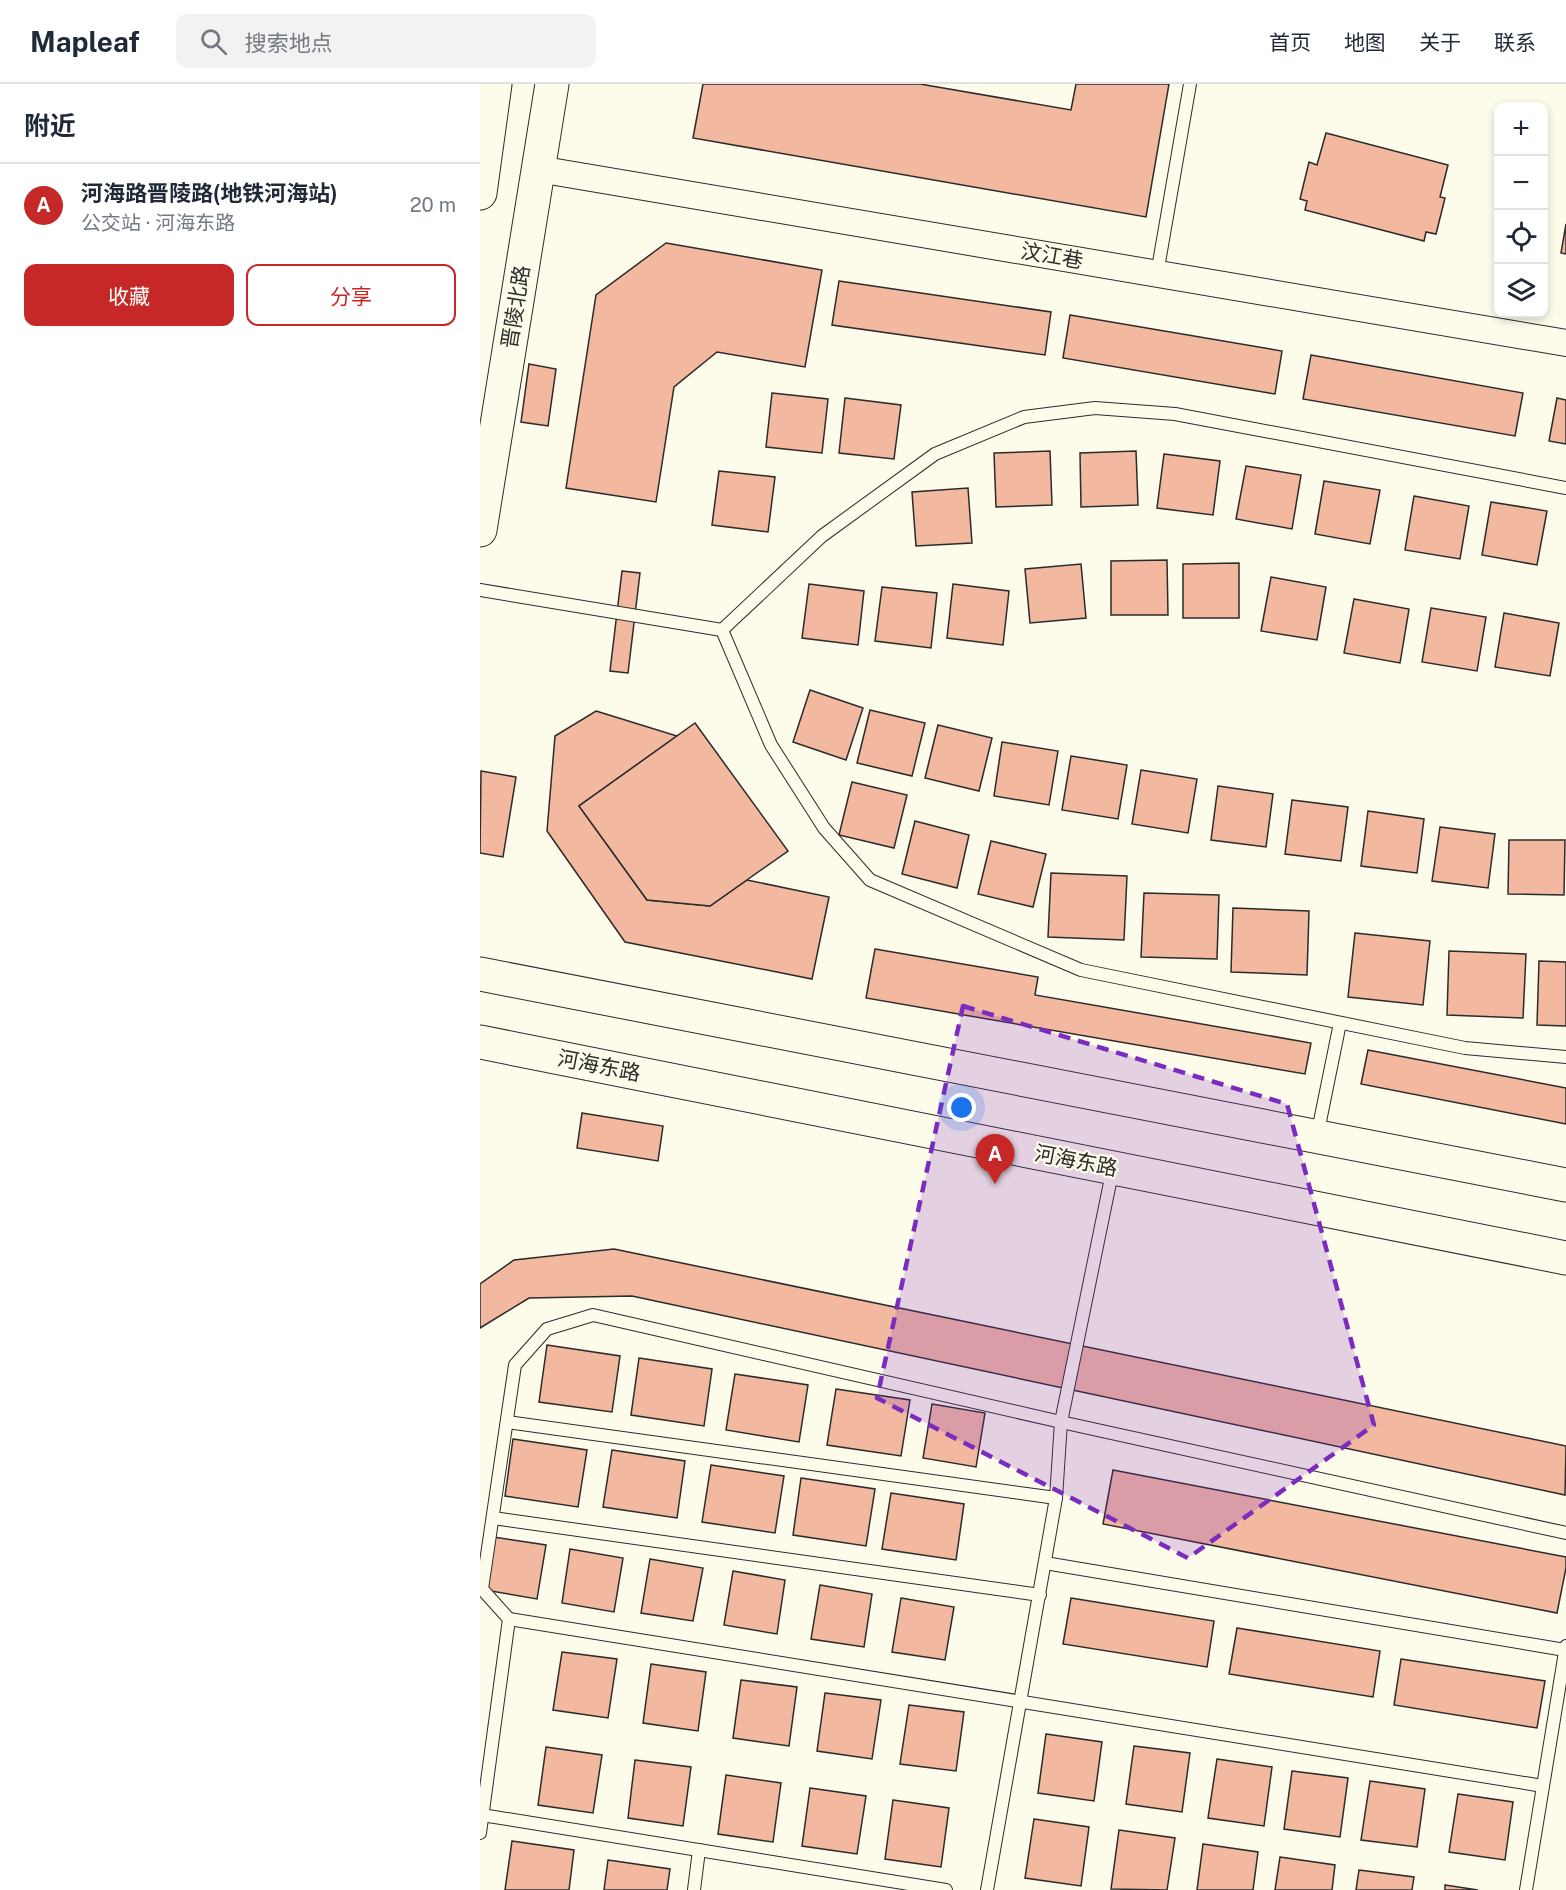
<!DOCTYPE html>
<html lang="zh">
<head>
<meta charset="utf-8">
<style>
  :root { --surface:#fff; --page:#f2f2f3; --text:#1f2937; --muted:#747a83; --line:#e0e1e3; --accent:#c62828 }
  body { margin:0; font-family:"Public Sans","Noto Sans SC",sans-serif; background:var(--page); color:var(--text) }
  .controls { position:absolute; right:18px; top:18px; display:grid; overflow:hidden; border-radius:12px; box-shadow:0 3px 9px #0003 }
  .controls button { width:54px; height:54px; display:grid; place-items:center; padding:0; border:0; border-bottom:2px solid var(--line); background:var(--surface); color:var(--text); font:30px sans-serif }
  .you { position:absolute; left:482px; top:1024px; width:21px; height:21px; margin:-15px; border:4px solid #fff; border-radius:50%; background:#1a73e8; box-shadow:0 0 0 9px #1a73e833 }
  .badge { display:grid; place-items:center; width:39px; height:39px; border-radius:50%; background:var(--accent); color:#fff; font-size:20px; font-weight:700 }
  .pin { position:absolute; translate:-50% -50px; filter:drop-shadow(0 2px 3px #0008) }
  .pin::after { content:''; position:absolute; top:32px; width:21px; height:18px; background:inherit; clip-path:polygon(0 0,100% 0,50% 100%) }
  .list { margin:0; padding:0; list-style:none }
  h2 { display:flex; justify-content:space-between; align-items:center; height:78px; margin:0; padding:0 24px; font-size:26px }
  h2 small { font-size:20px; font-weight:400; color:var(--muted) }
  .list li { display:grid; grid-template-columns:39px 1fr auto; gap:18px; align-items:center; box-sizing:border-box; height:84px; padding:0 24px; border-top:2px solid var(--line) }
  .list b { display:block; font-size:22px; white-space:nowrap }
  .list p { margin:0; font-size:20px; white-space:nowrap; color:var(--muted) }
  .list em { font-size:20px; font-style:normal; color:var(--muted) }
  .actions { display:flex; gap:12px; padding:18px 24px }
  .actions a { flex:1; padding:14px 0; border:2px solid var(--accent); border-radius:12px; text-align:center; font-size:21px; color:var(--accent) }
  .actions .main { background:var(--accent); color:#fff }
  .icon { flex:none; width:33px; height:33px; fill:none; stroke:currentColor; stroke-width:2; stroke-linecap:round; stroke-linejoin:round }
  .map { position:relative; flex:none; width:1086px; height:1806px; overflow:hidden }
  header { display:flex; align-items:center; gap:36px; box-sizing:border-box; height:84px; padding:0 30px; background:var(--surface); border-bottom:2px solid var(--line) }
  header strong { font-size:28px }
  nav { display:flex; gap:33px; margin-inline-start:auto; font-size:21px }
  .search { width:420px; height:54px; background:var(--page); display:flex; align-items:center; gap:15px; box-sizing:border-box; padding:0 21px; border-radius:12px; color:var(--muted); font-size:22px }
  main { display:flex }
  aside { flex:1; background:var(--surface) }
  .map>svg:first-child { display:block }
  .building { fill:#f2b8a0; stroke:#2b2b2b; stroke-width:1.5 }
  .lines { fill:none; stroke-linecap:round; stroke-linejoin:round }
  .lane-casing { stroke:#2b2b2b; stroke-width:14 }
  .street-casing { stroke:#2b2b2b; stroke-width:28 }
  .secondary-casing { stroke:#2b2b2b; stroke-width:35 }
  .primary-casing { stroke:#2b2b2b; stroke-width:35 }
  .lane { stroke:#fdfbea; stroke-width:12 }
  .street { stroke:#fdfbea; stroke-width:26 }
  .secondary { stroke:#fdfbea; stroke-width:33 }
  .primary { stroke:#fdfbea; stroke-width:33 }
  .marked { fill:#7b2cbf; fill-opacity:0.2; stroke:#7b2cbf; stroke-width:4.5; stroke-dasharray:12 8; stroke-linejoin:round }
  .labels { text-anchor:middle; stroke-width:4.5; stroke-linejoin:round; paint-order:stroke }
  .street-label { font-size:21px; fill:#2b2b2b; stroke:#fdfbea }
</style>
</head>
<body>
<header>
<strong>Mapleaf</strong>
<div class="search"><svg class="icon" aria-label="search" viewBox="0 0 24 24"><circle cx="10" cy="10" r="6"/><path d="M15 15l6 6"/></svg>搜索地点</div>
<nav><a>首页</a><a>地图</a><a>关于</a><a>联系</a></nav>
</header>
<main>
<aside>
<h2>附近<small></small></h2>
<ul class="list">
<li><span class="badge">A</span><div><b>河海路晋陵路(地铁河海站)</b><p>公交站 · 河海东路</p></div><em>20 m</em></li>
</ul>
<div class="actions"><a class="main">收藏</a><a>分享</a></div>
</aside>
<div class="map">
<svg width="1086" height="1806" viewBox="0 0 1086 1806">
  <rect width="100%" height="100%" fill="#fdfbea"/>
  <!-- building -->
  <g class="building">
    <path d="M223,0H440L591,26L596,0H689L666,133L213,54Z"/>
    <path d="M846,49L968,81L960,113L965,114L956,150L946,148L944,157L825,126L827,117L820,115L829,78L837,81Z"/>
    <path d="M1086,140V170L1081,169Z"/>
    <path d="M186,159L342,186L325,283L237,268L194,303L176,418L86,404L116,211Z"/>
    <path d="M359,197L571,228L565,271L352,241Z"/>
    <path d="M590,231L802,267L795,310L583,274Z"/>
    <path d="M831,271L1043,309L1035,352L823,315Z"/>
    <path d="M49,280L76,285L68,342L41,338Z"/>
    <path d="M292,309L348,315L342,369L286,363Z"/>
    <path d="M365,314L421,321L414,375L359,369Z"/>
    <path d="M1077,314L1086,316V360L1069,357Z"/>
    <path d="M570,367L572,421L516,423L514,369Z"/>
    <path d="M656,367L658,421L601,423L600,369Z"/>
    <path d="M684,370L740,377L733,431L677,424Z"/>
    <path d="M766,382L821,391L812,445L756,435Z"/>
    <path d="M239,387L295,393L288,448L232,441Z"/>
    <path d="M844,397L900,406L890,460L835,450Z"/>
    <path d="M488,404L492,459L436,462L432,408Z"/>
    <path d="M934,412L989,422L980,475L925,466Z"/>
    <path d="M1011,418L1067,427L1057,481L1002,471Z"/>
    <path d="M687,476L688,531H631V477Z"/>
    <path d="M759,479V534H703V480Z"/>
    <path d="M601,480L606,534L550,539L545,485Z"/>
    <path d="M142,487L160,489L148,589L130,587Z"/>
    <path d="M791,493L846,503L837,556L781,547Z"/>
    <path d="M329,500L384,507L378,561L322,554Z"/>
    <path d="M473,500L529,507L523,561L467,554Z"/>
    <path d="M402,503L457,509L451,564L395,557Z"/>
    <path d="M874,515L929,525L920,579L864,569Z"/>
    <path d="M951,524L1006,533L997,587L942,578Z"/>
    <path d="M1024,529L1079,539L1070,592L1015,583Z"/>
    <path d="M330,606L383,624L366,676L313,658Z"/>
    <path d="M390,626L445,639L432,692L377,679Z"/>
    <path d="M116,627L197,652L99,722L167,816L230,822L267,796L349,813L332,895L145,858L67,747L75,652Z"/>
    <path d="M215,639L308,767L230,822L167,816L99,722Z"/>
    <path d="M458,641L512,654L499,707L445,694Z"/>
    <path d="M522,658L578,667L569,721L514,712Z"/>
    <path d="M591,672L647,681L638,735L582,726Z"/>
    <path d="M661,686L717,695L708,749L652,740Z"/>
    <path d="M1,687L36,693L23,773L0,769Z"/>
    <path d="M372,698L427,711L414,764L359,751Z"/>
    <path d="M738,702L793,710L786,763L731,756Z"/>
    <path d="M812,716L868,723L861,777L805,770Z"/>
    <path d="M888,727L944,735L937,789L881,782Z"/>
    <path d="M435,737L489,751L477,804L422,790Z"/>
    <path d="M960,743L1015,750L1008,804L952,797Z"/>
    <path d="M1029,756H1085L1084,811L1028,810Z"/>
    <path d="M511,757L566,770L553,823L498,810Z"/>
    <path d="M571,789L647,792L644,856L568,853Z"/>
    <path d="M664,809L739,811L737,875L661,873Z"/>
    <path d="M753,824L829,827L827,891L751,888Z"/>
    <path d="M875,849L950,857L943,921L868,913Z"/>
    <path d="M395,865L558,893L555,911L831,959L825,990L386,914Z"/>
    <path d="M969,867L1046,870L1043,934L967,931Z"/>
    <path d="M1059,877L1086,878V942L1057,941Z"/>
    <path d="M888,966L1086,1004V1040L881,1000Z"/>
    <path d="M102,1029L183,1042L178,1077L97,1064Z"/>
    <path d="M134,1165L1086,1362L1085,1411L152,1212L49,1214L0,1244V1200L34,1176Z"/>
    <path d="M67,1261L140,1272L132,1328L59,1318Z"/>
    <path d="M159,1274L232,1285L224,1342L151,1331Z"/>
    <path d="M255,1290L328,1301L319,1358L246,1346Z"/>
    <path d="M356,1305L430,1316L421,1372L347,1361Z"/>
    <path d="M452,1320L505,1329L496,1383L443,1374Z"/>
    <path d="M33,1355L107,1366L98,1423L25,1412Z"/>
    <path d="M132,1366L205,1377L197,1434L123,1423Z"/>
    <path d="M231,1381L304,1392L295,1449L222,1438Z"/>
    <path d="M633,1386L1086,1473V1484L1077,1529L623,1440Z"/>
    <path d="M321,1394L395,1405L386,1462L313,1451Z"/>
    <path d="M411,1409L484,1420L476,1476L402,1465Z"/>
    <path d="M13,1453L66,1461L57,1515L5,1506Z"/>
    <path d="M90,1465L143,1474L134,1528L82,1519Z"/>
    <path d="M170,1475L223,1484L213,1537L161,1529Z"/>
    <path d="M253,1487L305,1496L297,1550L244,1541Z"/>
    <path d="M340,1501L392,1510L384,1563L331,1555Z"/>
    <path d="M421,1514L474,1523L465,1576L412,1568Z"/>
    <path d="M591,1514L734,1537L727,1583L583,1560Z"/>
    <path d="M757,1544L900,1567L893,1613L749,1590Z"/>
    <path d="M82,1568L137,1575L128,1634L73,1626Z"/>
    <path d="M921,1575L1065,1597L1057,1644L914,1621Z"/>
    <path d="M171,1580L226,1588L218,1647L163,1639Z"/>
    <path d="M261,1596L317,1603L309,1662L253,1654Z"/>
    <path d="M345,1609L401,1616L392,1675L337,1667Z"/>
    <path d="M429,1621L484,1628L476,1687L420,1680Z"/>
    <path d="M566,1650L622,1658L614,1717L558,1709Z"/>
    <path d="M654,1662L710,1669L702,1728L646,1720Z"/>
    <path d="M66,1663L122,1671L113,1729L58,1721Z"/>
    <path d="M737,1675L792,1683L784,1742L728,1734Z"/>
    <path d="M155,1676L211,1683L203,1742L148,1734Z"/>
    <path d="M812,1687L868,1694L860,1753L804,1745Z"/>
    <path d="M246,1691L301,1699L293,1758L238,1750Z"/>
    <path d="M890,1697L945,1705L937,1763L881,1756Z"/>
    <path d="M330,1704L386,1712L377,1770L322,1762Z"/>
    <path d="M978,1710L1033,1718L1025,1776L969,1768Z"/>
    <path d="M413,1716L469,1724L461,1783L405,1775Z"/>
    <path d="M554,1735L609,1743L601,1802L545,1794Z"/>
    <path d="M639,1746L695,1754L687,1806L631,1805Z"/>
    <path d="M32,1757L94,1766L89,1806H25Z"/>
    <path d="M723,1760L778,1768L773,1806H717Z"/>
    <path d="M800,1773L855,1781L852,1806H795Z"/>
    <path d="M128,1776L190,1785L187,1806H124Z"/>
    <path d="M879,1786L934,1793L932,1806H876Z"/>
    <path d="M965,1801L998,1806H965Z"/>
  </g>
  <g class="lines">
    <!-- lane casing -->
    <g class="lane-casing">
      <g id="lane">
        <path d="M677,190L710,0"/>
        <path d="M0,506L242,546"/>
        <path d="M242,546L291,661L344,744L390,796L601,886L985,964L1086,973"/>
        <path d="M242,546L342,452L455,370L544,333L615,324L695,330L1086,404"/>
        <path d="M837,1052L860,939"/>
        <path d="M27,1338L576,1414"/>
        <path d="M13,1434L560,1511"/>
        <path d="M565,1479L1085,1566"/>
        <path d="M29,1535L1063,1702"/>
        <path d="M2,1731L466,1806"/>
        <path d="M0,1749L29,1535L2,1505L35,1281L67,1245L113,1231L581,1338L1086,1449"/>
        <path d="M214,1806L219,1766"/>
        <path d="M507,1806L576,1414L581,1338L633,1084"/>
        <path d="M1046,1806L1086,1562"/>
      </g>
    </g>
    <!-- street casing -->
    <g class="street-casing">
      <path id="street" d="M58,85L1086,259"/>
    </g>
    <!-- secondary casing -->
    <g class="secondary-casing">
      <g id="secondary">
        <path d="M0,109L15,0"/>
        <path d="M0,446L72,0"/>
      </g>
    </g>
    <!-- primary casing -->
    <g class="primary-casing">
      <g id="primary">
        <path d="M0,890L1086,1101"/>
        <path d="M0,958L1086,1174"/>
      </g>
    </g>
    <!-- lane -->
    <use href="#lane" class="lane"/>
    <!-- street -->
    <use href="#street" class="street"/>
    <!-- secondary -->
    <use href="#secondary" class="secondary"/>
    <!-- primary -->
    <use href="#primary" class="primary"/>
  </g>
  <!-- marked area -->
  <path class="marked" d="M483,922L807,1020L894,1341L708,1474L397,1314Z"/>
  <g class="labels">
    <!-- street labels -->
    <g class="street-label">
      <text transform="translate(572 172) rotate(10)" y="7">汶江巷</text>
      <text transform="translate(36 223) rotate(-81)" y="7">晋陵北路</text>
      <text transform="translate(119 982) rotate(11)" y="7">河海东路</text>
      <text transform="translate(596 1077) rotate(11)" y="7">河海东路</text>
    </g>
  </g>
</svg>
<div class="controls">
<button>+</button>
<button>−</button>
<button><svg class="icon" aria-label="locate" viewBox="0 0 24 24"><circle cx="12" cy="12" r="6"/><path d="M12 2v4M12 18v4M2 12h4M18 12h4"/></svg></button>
<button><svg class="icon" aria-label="layers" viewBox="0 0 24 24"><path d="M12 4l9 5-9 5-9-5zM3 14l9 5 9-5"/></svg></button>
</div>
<div class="you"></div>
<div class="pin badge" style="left:515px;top:1100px">A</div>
</div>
</main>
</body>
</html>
